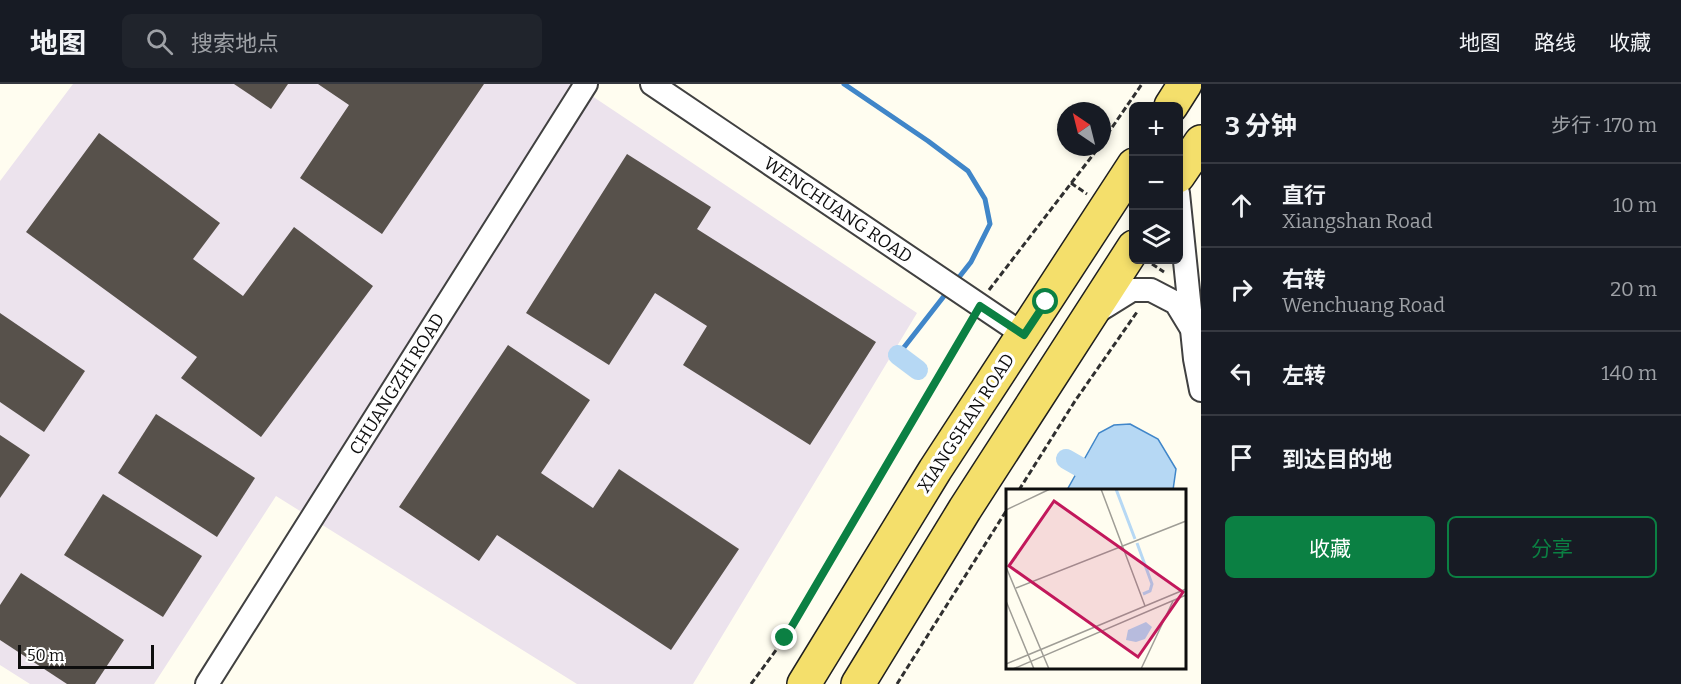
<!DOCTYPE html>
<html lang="zh">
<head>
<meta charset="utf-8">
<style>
  :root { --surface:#171b24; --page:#20242c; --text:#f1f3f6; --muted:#9ea1a6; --line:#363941; --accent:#0b8043 }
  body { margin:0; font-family:Bitter,"Noto Sans SC",serif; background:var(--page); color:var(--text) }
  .controls { position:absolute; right:18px; top:18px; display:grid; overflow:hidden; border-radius:9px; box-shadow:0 3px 9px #0003 }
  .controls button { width:54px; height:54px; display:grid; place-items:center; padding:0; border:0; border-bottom:2px solid var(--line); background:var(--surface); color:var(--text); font:30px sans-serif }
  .compass { position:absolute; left:1057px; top:18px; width:54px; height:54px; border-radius:50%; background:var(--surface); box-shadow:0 3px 9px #0003; rotate:325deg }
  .scale { position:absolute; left:18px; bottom:15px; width:136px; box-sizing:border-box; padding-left:6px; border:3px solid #0e0e0e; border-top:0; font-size:16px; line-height:21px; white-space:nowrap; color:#0e0e0e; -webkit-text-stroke:4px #fff; paint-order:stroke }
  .stop { position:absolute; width:18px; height:18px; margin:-14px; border:4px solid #0b8043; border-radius:50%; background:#fff }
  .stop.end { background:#0b8043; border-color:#fff; box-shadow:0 2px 6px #0008 }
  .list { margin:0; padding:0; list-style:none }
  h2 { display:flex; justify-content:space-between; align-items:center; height:78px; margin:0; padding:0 24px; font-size:26px }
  h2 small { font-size:20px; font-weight:400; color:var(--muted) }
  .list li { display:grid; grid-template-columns:39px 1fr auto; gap:18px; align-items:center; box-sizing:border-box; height:84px; padding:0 24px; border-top:2px solid var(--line) }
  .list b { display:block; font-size:22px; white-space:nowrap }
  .list p { margin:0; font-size:20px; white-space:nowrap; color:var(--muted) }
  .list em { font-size:20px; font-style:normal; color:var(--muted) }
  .actions { display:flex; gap:12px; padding:18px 24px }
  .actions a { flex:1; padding:14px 0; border:2px solid var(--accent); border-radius:9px; text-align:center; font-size:21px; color:var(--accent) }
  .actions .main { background:var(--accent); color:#fff }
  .icon { flex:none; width:33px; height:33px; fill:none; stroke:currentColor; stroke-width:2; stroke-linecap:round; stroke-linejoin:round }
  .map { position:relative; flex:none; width:1201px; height:600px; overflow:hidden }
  header { display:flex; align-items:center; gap:36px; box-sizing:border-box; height:84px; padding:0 30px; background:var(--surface); border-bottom:2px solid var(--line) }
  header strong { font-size:28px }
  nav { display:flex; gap:33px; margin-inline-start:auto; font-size:21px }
  .search { width:420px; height:54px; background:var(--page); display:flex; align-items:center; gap:15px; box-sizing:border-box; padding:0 21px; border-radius:9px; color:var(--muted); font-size:22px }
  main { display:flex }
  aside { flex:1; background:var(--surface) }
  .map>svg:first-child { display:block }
  .industrial { fill:#ece3ed }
  .water { fill:#b6d8f4; stroke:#4086c9; stroke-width:1.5 }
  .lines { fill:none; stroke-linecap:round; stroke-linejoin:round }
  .stream { stroke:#4086c9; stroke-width:5 }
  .canal { stroke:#b6d8f4; stroke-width:20 }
  .building { fill:#57514b }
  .minor-casing { stroke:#414141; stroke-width:26 }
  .primary-casing { stroke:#1f1f1f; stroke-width:36 }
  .path { stroke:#303030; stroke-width:3; stroke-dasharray:6 3; stroke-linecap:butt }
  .minor { stroke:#fff; stroke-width:22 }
  .primary { stroke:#f4df6b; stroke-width:33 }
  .route { stroke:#0b8043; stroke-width:8 }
  .labels { text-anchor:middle; stroke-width:6; stroke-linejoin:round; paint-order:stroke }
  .street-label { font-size:18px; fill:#0e0e0e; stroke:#fff }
  .inset-river { fill:none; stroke:#b6d8f4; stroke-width:3 }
  .inset-road { fill:none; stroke:#9f9d96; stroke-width:1.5 }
  .view { fill:#c2185b; fill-opacity:0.15; stroke:#c2185b; stroke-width:3 }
  .inset-edge { fill:none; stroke:#0e0e0e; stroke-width:3 }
</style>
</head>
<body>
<header>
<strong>地图</strong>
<div class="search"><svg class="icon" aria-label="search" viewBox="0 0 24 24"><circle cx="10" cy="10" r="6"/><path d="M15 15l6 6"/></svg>搜索地点</div>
<nav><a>地图</a><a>路线</a><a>收藏</a></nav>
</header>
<main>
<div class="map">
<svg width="1201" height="600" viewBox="0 0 1201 600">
  <rect width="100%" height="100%" fill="#fffdf0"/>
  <!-- industrial -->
  <path class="industrial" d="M73,0H574L917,229L693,600H577L276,412L154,600H30L0,581V97Z"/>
  <!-- water -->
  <path class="water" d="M1130,340L1158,355L1176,385L1173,406H1067L1099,349L1114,341Z"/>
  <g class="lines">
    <!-- stream -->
    <g class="stream">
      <path d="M844,0L928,57L968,87L985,115L990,140L971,178L956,197"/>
      <path d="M898,271L948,207"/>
    </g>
    <!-- canal -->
    <g class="canal">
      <path d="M898,271L918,286"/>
      <path d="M1066,375L1080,383"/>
    </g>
  </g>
  <!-- building -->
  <g class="building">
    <path d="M234,0H288L271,25Z"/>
    <path d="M318,0H484L382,150L300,94L349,21Z"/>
    <path d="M99,49L220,139L193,175L243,212L294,143L373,202L261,353L181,294L197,273L26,148Z"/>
    <path d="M627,70L711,123L697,145L876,258L810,361L683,281L707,242L655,209L609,281L526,229Z"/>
    <path d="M0,229L85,287L44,348L0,318Z"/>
    <path d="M508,261L590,316L541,389L593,424L619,385L739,465L671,566L497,451L479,477L399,423Z"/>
    <path d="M156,330L255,394L217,453L118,389Z"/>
    <path d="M0,351L30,371L0,414Z"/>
    <path d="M103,410L202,472L163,533L64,471Z"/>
    <path d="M21,489L124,556L95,600H67L0,556V521Z"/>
  </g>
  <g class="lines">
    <!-- minor casing -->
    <g class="minor-casing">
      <g id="minor">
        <path d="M652,0L1024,251"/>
        <path d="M1178,109L1195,275L1201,306"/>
        <path d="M1095,229L1132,206H1151L1176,219L1190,242"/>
        <path d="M207,600L586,0"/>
      </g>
    </g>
    <!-- primary casing -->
    <g class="primary-casing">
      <g id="primary">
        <path d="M1171,22L1185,0"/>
        <path d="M1178,92L1201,58"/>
        <path d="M804,600L935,386L1134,81"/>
        <path d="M858,600L965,425L1134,163"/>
      </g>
    </g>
    <!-- path -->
    <g class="path">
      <path d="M1102,58L1142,0"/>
      <path d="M1071,99L1087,110"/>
      <path d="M1152,180L1164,188"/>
      <path d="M989,206L1099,63"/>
      <path d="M1019,406L1075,317L1137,228"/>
      <path d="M751,600L785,554L971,237"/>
      <path d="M897,600L1008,424"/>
    </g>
    <!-- minor -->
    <use href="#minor" class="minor"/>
    <!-- primary -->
    <use href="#primary" class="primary"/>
  </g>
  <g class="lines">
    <!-- route -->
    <path class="route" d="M785,554L980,222L1024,251L1046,218"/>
  </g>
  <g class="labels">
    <!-- street labels -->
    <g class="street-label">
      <text transform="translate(838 126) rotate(34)" y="6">WENCHUANG ROAD</text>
      <text transform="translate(397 300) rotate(-58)" y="6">CHUANGZHI ROAD</text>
      <text transform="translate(966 339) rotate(-57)" y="6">XIANGSHAN ROAD</text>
    </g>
  </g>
  <!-- overview -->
  <g transform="translate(1006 405)">
    <rect width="180" height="180" fill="#fffdf0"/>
    <path d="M140,133L146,138L139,150L130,153L120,151L122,141Z" fill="#b6d8f4"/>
    <path class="inset-river" d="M110,0L129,50M131,54L146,95L144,102L137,105"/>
    <path class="inset-road" d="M95,0L139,117M0,21L44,0M0,78L43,180M10,99L180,32M0,112L28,180M0,175L180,100M7,180L180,106M135,180L167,112"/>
    <path class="view" d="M48,12L177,103L132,168L3,77Z"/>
    <rect width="180" height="180" class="inset-edge"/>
  </g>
</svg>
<div class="controls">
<button>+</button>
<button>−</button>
<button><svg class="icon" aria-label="layers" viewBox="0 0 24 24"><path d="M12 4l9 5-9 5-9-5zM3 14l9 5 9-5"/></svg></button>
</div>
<svg class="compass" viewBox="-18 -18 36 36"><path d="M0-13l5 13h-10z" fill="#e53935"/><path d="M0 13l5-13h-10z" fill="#9ea1a6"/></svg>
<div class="scale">50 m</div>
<div class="stop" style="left:1046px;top:218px"></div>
<div class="stop end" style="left:785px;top:554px"></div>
</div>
<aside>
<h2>3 分钟<small>步行 · 170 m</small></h2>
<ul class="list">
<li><svg class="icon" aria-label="ahead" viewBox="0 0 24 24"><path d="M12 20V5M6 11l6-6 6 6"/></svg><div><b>直行</b><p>Xiangshan Road</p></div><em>10 m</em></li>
<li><svg class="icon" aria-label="right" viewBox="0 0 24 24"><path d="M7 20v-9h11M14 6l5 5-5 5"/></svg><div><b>右转</b><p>Wenchuang Road</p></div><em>20 m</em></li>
<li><svg class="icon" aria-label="left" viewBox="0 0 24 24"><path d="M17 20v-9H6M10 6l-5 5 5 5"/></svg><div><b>左转</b></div><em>140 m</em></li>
<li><svg class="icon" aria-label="arrive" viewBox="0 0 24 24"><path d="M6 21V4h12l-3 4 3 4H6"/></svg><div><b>到达目的地</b></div></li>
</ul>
<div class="actions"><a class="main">收藏</a><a>分享</a></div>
</aside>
</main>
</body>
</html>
